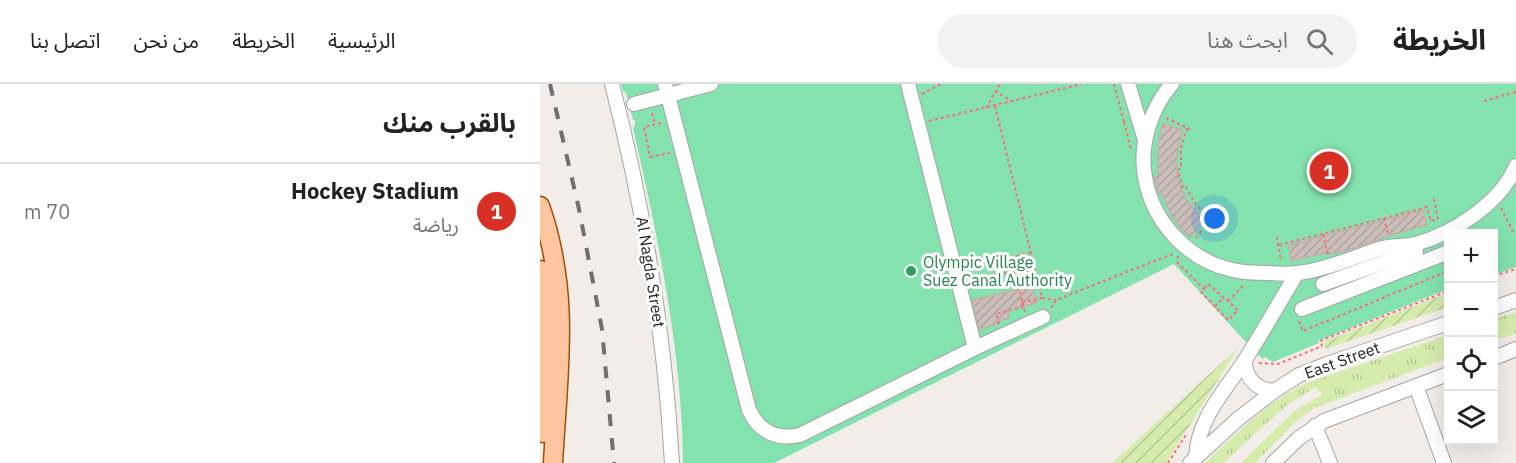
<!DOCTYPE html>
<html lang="ar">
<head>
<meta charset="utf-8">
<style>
  :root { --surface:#fff; --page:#f2f2f2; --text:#222; --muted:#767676; --line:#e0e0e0; --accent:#d93025 }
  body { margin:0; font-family:"IBM Plex Sans","Noto Sans Arabic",sans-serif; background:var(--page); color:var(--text); direction:rtl }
  .controls { position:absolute; right:18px; bottom:18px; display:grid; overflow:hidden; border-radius:0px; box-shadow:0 6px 24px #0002 }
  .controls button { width:54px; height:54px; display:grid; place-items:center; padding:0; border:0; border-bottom:2px solid var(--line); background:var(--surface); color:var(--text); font:30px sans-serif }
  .you { position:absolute; left:675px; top:135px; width:21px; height:21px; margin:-15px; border:4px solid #fff; border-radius:50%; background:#1a73e8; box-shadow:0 0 0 9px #1a73e833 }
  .badge { display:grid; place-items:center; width:39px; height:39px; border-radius:50%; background:var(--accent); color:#fff; font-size:20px; font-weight:700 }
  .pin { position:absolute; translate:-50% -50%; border:3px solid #fff; box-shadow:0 2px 6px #0006 }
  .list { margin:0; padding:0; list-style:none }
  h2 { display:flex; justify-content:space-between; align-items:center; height:78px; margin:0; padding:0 24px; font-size:26px }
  h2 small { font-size:20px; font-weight:400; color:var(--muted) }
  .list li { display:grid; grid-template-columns:39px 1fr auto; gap:18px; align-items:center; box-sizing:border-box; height:96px; padding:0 24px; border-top:2px solid var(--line) }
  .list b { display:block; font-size:22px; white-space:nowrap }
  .list p { margin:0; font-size:20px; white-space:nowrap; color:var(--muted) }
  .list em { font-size:20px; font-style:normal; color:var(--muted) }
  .icon { flex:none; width:33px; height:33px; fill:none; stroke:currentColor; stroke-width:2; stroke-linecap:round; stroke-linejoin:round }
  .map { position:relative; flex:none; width:976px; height:379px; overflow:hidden; direction:ltr }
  header { display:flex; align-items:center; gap:36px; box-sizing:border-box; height:84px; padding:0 30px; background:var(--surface); border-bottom:2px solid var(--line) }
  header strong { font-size:28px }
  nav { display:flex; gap:33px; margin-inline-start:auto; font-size:21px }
  .search { width:420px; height:54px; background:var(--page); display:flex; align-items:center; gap:15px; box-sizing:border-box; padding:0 21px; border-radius:33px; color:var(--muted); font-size:22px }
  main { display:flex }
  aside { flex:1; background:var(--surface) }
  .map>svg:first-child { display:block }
  .grass { fill:url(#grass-tufts) }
  .garden { fill:url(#garden-furrows) }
  .pitch { fill:#84e2ae }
  .building { fill:url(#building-hatch); stroke:#c4b1a9; stroke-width:1.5 }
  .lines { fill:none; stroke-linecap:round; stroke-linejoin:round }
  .minor-casing { stroke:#a5a5a5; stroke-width:16 }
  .major-casing { stroke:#9e5000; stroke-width:21 }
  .path { stroke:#fd6d76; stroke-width:2; stroke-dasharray:3 3; stroke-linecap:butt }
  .minor { stroke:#fff; stroke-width:14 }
  .major { stroke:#fec6a0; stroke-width:18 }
  .rail { stroke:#6f6f6f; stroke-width:4; stroke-dasharray:12 12; stroke-linecap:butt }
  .leisure-dot { fill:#2e9e5b; stroke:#fff; stroke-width:2 }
  .labels { text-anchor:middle; stroke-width:6; stroke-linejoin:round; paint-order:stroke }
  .leisure-label { font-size:16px; fill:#27864d; stroke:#fff; text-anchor:start }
  .street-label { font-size:16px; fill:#212121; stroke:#fff }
</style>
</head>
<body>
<header>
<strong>الخريطة</strong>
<div class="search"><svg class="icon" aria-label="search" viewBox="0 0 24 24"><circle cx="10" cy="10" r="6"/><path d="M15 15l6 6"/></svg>ابحث هنا</div>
<nav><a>الرئيسية</a><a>الخريطة</a><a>من نحن</a><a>اتصل بنا</a></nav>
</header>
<main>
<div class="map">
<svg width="976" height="379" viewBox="0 0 976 379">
  <defs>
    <pattern id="grass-tufts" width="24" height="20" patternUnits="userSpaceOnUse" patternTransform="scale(1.5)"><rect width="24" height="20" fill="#d6ecad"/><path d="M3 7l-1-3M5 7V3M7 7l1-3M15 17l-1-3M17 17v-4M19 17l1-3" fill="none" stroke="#b7ca95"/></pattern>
    <pattern id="garden-furrows" width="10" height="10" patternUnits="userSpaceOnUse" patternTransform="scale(1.5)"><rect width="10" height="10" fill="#d6ecad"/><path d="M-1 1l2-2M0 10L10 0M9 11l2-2" fill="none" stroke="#b7ca95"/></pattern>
    <pattern id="building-hatch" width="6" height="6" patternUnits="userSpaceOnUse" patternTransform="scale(1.5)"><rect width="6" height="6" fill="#cabeba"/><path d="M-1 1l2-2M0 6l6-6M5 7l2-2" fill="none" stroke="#ada3a0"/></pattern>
  </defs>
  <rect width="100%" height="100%" fill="#f2ede8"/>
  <!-- grass -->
  <g class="grass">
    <path d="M976,228V249L954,257V235Z"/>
    <path d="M908,251V274L774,324L754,339L715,379H701L754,327L782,311L776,303L747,321L683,379H665C698,349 730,314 772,297Z"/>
  </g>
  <!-- garden -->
  <g class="garden">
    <path d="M908,209V223L786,265L783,258Z"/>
    <path d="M698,264L626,379H572Z"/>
  </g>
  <!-- pitch -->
  <path class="pitch" d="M81,0H976V183L954,191V150H908V205L778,257L779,259L733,278L725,273L723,275L715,268L634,180L234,379H143C142,266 118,154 93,44L95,41V36H93L86,9L83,7Z"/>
  <!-- building -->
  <g class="building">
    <path d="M623,39L642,46L636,75L638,95L645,114L664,136L650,153L643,146L630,129L622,109L619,110L614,93L618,92V60Z"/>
    <path d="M883,126L887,141L840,154L841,155L812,165L790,170V168L751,177L749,161Z"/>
    <path d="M489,173L493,190H490L497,219L467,226L469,234L457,237L458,240L439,245L432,216L478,205L471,177Z"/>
  </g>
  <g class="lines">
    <!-- minor casing -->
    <g class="minor-casing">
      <g id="minor">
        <path d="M72,0C104,125 125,250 132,379"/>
        <path d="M125,0L209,326C219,348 237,356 260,351L435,264L503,233"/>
        <path d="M368,0L435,264"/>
        <path d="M588,0L605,56"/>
        <path d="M632,0C611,24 599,61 605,93C612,137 648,177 693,186C705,189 717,189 729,189C741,190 753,190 765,188C790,184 815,173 839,165C851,161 863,163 875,160C913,150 961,119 976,82"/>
        <path d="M94,20L171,0"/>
        <path d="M783,200L876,167"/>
        <path d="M954,224L976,216"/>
        <path d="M762,225L906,169"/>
        <path d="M954,274L976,265"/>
        <path d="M704,277C707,295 715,305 734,307"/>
        <path d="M876,302L904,379"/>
        <path d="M775,342L790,379"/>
        <path d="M656,373C658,334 685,307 705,276C723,247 740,218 757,189"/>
        <path d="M650,379L698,335L734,307L759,291L787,280L908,239"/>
        <path d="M733,379L759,354L784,337L908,290"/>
      </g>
    </g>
    <!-- major casing -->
    <g class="major-casing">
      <g id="major">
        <path d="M0,122C31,211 18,288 13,379"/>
        <path d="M0,186L7,258L3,349"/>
      </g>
    </g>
    <!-- path -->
    <g class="path">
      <path d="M574,0L584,38"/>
      <path d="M455,7L471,17"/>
      <path d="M382,10L401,0"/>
      <path d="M944,17L976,8"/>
      <path d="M455,22L502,214L516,216"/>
      <path d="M446,24L460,0"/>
      <path d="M112,29L115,40"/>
      <path d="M626,34L650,45"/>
      <path d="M389,37L542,0"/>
      <path d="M584,38L591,66"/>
      <path d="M121,39L104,43L110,73L130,69"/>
      <path d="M647,44L641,64V84L638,86L643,104L646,103L656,121L671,134"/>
      <path d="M894,115L898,135"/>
      <path d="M961,124L973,148"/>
      <path d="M844,134L848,151"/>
      <path d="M783,150L788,171"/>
      <path d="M737,153L741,177"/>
      <path d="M656,154L673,131"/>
      <path d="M739,161L887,123L891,137L898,135"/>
      <path d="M491,168L462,176L468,197L497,189"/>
      <path d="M638,172L637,178L664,205L661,208L688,236L698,226L668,200L664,205"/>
      <path d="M954,192L976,185"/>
      <path d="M477,196L485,229"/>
      <path d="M430,197L465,188"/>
      <path d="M688,217L705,200"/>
      <path d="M482,218L502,214"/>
      <path d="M675,222L684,214"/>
      <path d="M511,224L516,216L635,169"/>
      <path d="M759,237L763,247L908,187"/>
      <path d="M459,240L456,230L483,223"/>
      <path d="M719,279L738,280L782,262L780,257L908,207"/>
      <path d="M628,379L646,351"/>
    </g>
    <!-- minor -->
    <use href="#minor" class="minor"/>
    <!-- major -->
    <use href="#major" class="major"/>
    <!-- rail -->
    <path class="rail" d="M10,0L39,125L62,245L74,379"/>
  </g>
  <!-- markers -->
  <circle class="leisure-dot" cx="371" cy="187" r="6"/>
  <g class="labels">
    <!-- leisure labels -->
    <g class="leisure-label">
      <text x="383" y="184">Olympic Village<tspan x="383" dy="18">Suez Canal Authority</tspan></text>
    </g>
    <!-- street labels -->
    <g class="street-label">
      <text transform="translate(111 188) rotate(81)" y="6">Al Nagda Street</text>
      <text transform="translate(802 276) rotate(-20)" y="6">East Street</text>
    </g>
  </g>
</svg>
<div class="controls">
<button>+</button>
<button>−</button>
<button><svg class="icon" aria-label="locate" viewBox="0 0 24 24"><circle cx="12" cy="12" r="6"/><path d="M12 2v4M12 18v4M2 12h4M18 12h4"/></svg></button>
<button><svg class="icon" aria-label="layers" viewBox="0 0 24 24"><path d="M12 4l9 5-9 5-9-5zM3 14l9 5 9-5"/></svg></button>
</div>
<div class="you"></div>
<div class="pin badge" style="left:789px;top:87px">1</div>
</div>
<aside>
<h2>بالقرب منك<small></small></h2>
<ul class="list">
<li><span class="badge">1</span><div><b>Hockey Stadium</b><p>رياضة</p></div><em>70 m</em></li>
</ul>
</aside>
</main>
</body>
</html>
